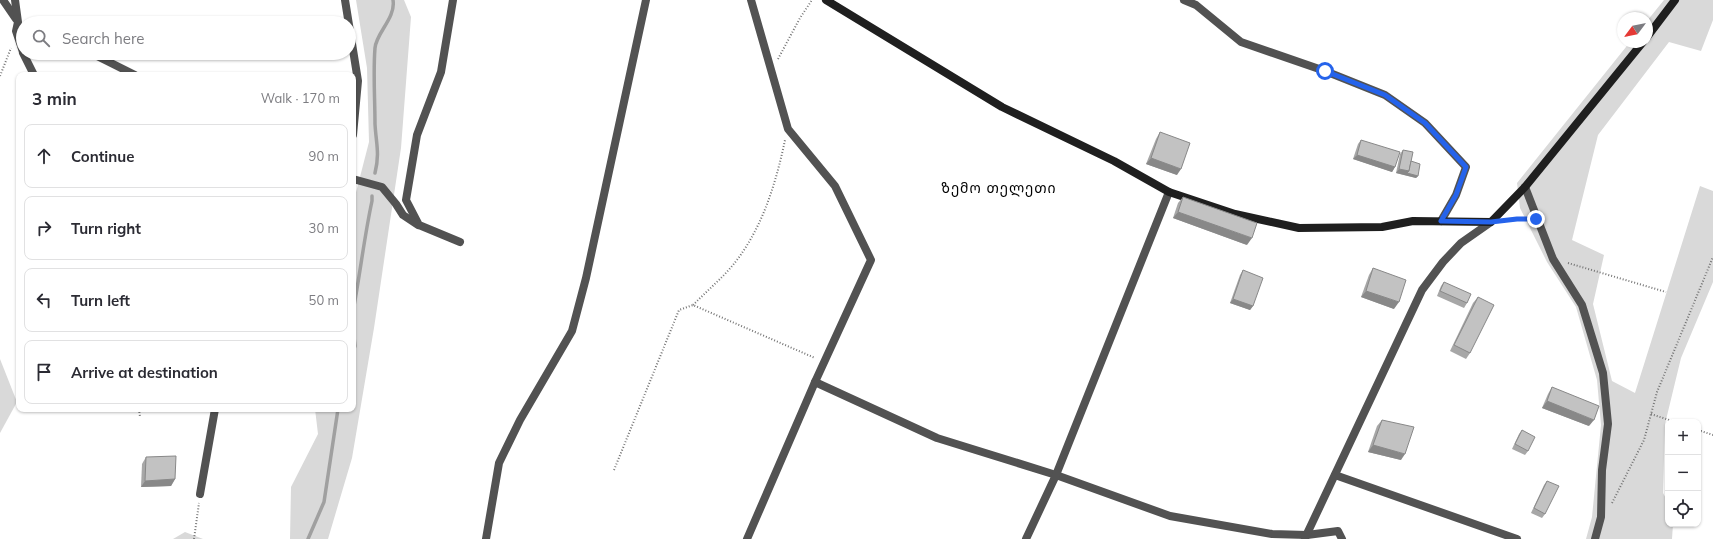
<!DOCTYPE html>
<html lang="en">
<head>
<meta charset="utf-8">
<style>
  :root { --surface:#fff; --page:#f7f7f7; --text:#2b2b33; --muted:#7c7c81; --line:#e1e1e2 }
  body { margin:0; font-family:Mulish,"Noto Sans Georgian",sans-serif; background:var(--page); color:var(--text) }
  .controls { position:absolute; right:12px; bottom:12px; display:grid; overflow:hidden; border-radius:8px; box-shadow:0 1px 3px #0004 }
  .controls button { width:36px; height:36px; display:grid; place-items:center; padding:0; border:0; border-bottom:1px solid var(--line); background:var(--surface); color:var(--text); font:20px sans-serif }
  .compass { position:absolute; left:1617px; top:12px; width:36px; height:36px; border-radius:50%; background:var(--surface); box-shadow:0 1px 3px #0004; rotate:238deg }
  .stop { position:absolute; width:12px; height:12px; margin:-9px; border:3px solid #2563eb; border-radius:50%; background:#fff }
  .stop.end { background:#2563eb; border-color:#fff; box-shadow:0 1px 4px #0008 }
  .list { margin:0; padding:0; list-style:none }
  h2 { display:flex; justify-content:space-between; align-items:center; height:52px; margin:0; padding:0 16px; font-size:17px }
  h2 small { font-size:13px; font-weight:400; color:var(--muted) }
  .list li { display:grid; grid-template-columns:26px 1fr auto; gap:12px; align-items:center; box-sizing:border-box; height:64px; margin:0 8px 8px; padding:0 8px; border:1px solid var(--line); border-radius:8px }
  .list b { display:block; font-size:15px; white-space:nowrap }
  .list em { font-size:13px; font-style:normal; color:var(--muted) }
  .icon { flex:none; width:22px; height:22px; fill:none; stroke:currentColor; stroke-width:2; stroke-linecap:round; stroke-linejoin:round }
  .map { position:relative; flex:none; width:1713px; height:539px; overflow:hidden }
  .search { position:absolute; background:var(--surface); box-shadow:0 1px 3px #0004; left:16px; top:16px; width:340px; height:44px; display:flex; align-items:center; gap:10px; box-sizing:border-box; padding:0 14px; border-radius:22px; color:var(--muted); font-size:15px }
  .panel { position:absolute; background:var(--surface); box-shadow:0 1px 3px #0004; left:16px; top:72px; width:340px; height:340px; border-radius:8px }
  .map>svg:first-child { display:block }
  .green { fill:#d9d9d9 }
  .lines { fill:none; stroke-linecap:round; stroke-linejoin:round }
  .stream { stroke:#a0a0a0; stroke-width:3.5 }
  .path { stroke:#747474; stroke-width:2; stroke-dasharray:1 2; stroke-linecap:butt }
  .street { stroke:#525252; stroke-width:8 }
  .secondary { stroke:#1f1f1f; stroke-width:8 }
  .wall { fill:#a7a7a7 }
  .shaded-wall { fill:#888 }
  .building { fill:#c2c2c2; stroke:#888 }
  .route { stroke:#2563eb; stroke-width:5 }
  .labels { text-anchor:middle; stroke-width:3.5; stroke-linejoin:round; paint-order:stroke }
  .quarter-label { font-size:14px; letter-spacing:1px; fill:#000; stroke:#fff }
</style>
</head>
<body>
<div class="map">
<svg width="1713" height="539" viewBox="0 0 1713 539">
  <rect width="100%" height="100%" fill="#fff"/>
  <!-- green -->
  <g class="green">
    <path d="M356,0H404L411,17L401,148L374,328L352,458L328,539H290L291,487L318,434L315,409H353V204L369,142L367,68Z"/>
    <path d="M1664,0H1713V20L1701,51L1669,42L1598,135L1572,240L1604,255L1593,304L1612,381L1635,393L1700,186L1713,191V282L1681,358L1665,424L1663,493L1668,502V524H1673L1672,539H1586L1592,517L1601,425L1597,380L1576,307L1547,262L1520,208L1517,183L1630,42H1647V21Z"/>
    <path d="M0,359L17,402L0,433Z"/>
    <path d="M185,532L203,539H173Z"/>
  </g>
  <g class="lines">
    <!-- stream -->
    <g class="stream">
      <path d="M375,173C380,153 376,143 375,124C375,99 373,73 375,48C376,33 396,18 393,0"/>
      <path d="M353,311C360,275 364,238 372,201V196"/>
      <path d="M353,328L355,346L353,352"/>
      <path d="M308,539L324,502L338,409"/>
    </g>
    <!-- path -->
    <g class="path">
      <path d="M778,59L800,18L812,0"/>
      <path d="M0,76L11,48"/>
      <path d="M1508,220L1528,219"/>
      <path d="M1568,263L1666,292"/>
      <path d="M693,305C703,295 714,285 724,275C759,239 775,188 785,140"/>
      <path d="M139,409L140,417"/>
      <path d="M1651,414L1675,422"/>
      <path d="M1698,430L1713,435"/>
      <path d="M614,470L679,310L693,305L815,358"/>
      <path d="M1612,503L1644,440L1657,392L1713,257"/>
      <path d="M194,539L199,503"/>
    </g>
    <!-- street -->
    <g class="street">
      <path d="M3,0L16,19"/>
      <path d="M15,0L18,22L16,31L23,52"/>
      <path d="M345,0L358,81L353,135"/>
      <path d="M453,0L441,72L417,135L406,200L419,225L460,242"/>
      <path d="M1184,0L1196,5L1241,42L1325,71L1385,95L1425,123L1466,167L1456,195L1441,221"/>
      <path d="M23,53L34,75"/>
      <path d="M91,53L135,75"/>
      <path d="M353,179L382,187L396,204L403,215L418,225"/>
      <path d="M1525,187L1553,259L1582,305L1603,373L1608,424L1602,470L1601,517L1595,539"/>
      <path d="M815,382L937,438L1056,475L1170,516L1272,534L1307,535L1338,531L1342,539"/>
      <path d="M1335,475L1517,539"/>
      <path d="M200,494L215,409"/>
      <path d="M1305,538L1422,290L1443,262L1461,243L1491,222"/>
      <path d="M486,539L499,463L520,420L572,331L586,278L646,0"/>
      <path d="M747,539L815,382L871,260L835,186L788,129L751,0"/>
      <path d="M1026,539L1056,475L1169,192"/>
    </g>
    <!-- secondary -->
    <g class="secondary">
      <path d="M826,0L1002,107L1114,161L1169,192L1235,214L1299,228L1382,227L1413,221L1491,222L1525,187L1643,42"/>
      <path d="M1647,37L1675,0"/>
    </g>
  </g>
  <!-- wall -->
  <g class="wall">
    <path d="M1160,132L1177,175L1146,164L1156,139Z"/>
    <path d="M1361,140L1395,167L1392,172L1353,159L1358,144Z"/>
    <path d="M1403,150L1411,161L1418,176L1416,178L1396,173L1400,154Z"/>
    <path d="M1183,197L1247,245L1173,218L1178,203Z"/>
    <path d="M1373,268L1394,309L1361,297L1369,275Z"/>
    <path d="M1243,270L1253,306L1250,310L1230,303L1240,275Z"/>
    <path d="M1444,282L1467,303L1464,308L1437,296L1441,286Z"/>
    <path d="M1478,297L1470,353L1466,359L1450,351L1473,303Z"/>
    <path d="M1552,387L1589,426L1542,408L1548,394Z"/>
    <path d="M1382,420L1401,460L1368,452L1377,426Z"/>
    <path d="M1522,430L1528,451L1525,455L1512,449L1519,434Z"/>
    <path d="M146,457L175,479L171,486L141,487L142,464Z"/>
    <path d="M1547,481L1545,514L1542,518L1531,513L1544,485Z"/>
  </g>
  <!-- shaded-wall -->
  <g class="shaded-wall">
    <path d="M1357,155L1395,167L1392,172L1353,159Z"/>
    <path d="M1151,158L1181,169L1177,175L1146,164Z"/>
    <path d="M1399,169L1409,171L1418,176L1416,178L1396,173Z"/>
    <path d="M1178,212L1252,238L1247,245L1173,218Z"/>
    <path d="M1366,291L1399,302L1394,309L1361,297Z"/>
    <path d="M1233,299L1253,306L1250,310L1230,303Z"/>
    <path d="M1547,401L1594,420L1589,426L1542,408Z"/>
    <path d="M1373,445L1405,454L1401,460L1368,452Z"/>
    <path d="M175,479L171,486L141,487L145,481Z"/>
  </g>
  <!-- building -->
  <g class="building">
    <path d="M1160,132L1190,143L1181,169L1151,158Z"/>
    <path d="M1361,140L1400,152L1395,167L1357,155Z"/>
    <path d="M1403,150L1413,152L1409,171L1399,169Z"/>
    <path d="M1411,161L1420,164L1418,176L1407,173L1409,171Z"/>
    <path d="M1183,197L1257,223L1252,238L1178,212Z"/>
    <path d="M1373,268L1406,280L1399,302L1366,291Z"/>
    <path d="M1243,270L1263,278L1253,306L1233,299Z"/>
    <path d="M1444,282L1471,294L1467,303L1440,291Z"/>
    <path d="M1478,297L1494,305L1470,353L1454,345Z"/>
    <path d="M1552,387L1599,406L1594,420L1547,401Z"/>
    <path d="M1382,420L1414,427L1405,454L1373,445Z"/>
    <path d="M1522,430L1535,437L1528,451L1515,444Z"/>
    <path d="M176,456L175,479L145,481L146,457Z"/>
    <path d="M1547,481L1559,486L1545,514L1534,508Z"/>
  </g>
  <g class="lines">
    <!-- route -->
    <path class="route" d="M1325,71L1385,95L1425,123L1466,167L1456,195L1441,221L1491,222L1517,219H1536"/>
  </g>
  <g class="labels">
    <!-- quarter labels -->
    <g class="quarter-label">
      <text x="999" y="193">ზემო თელეთი</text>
    </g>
  </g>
</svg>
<div class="controls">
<button>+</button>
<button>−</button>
<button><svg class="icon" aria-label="locate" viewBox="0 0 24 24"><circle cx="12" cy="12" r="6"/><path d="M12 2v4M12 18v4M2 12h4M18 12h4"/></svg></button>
</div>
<svg class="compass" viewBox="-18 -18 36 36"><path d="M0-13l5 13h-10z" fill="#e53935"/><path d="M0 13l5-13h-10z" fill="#7c7c81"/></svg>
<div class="stop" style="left:1325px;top:71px"></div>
<div class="stop end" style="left:1536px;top:219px"></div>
<div class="search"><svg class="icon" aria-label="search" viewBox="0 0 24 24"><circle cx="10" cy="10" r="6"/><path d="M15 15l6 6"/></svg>Search here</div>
<section class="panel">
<h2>3 min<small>Walk · 170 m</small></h2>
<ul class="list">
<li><svg class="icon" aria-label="ahead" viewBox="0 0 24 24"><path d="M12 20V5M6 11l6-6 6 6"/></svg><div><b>Continue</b></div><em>90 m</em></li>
<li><svg class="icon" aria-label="right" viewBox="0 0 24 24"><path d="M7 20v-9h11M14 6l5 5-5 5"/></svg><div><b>Turn right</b></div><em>30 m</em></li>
<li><svg class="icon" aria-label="left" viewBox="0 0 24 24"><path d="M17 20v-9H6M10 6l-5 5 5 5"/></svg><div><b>Turn left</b></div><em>50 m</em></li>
<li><svg class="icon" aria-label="arrive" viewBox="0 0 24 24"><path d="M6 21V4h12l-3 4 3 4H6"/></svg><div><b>Arrive at destination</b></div></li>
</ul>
</section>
</div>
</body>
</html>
